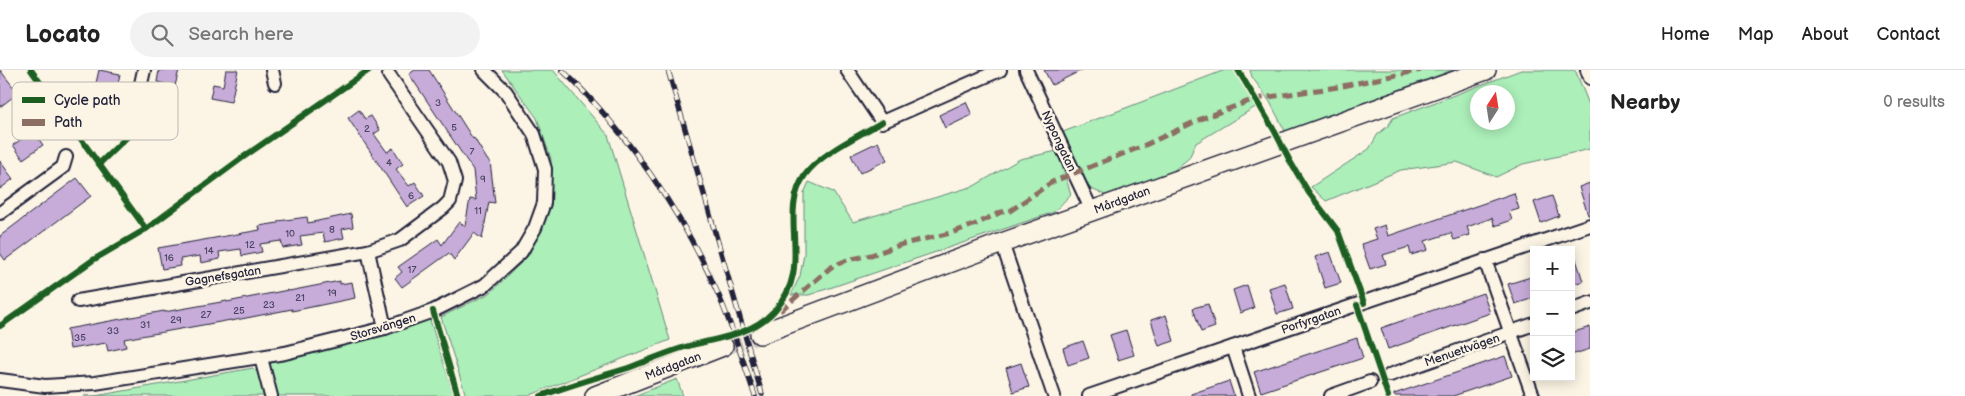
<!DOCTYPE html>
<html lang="en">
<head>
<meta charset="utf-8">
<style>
  :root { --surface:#fff; --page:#f2f2f2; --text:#222; --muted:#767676; --line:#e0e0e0 }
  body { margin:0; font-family:"Balsamiq Sans",sans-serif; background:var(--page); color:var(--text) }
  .controls { position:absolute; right:15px; bottom:15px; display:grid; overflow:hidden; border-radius:0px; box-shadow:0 2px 12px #0003 }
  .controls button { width:45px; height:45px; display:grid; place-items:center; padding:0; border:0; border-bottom:1px solid var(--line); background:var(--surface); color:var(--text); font:25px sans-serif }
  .compass { position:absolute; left:1470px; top:15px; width:45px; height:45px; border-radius:50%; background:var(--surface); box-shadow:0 2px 12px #0003; rotate:12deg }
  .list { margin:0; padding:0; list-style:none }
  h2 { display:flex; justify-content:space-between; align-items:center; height:65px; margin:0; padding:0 20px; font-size:21px }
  h2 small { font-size:16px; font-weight:400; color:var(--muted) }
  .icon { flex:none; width:28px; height:28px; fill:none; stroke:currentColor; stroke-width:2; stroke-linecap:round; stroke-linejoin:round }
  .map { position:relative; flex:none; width:1590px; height:326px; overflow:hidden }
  header { display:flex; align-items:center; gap:30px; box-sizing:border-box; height:70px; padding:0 25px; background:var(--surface); border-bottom:1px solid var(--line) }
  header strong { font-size:24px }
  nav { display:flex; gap:28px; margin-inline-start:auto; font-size:18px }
  .search { width:350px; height:45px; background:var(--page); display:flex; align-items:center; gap:12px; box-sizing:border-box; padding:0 18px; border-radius:28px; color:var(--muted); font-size:19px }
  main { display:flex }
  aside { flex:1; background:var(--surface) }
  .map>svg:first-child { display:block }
  .green { fill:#acefb9; stroke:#67887a; fill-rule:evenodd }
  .building { fill:#c7acd9; stroke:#22223b }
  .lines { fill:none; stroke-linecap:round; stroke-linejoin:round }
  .secondary-tunnel { stroke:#d0cbc3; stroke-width:19; stroke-dasharray:19 9; stroke-linecap:butt }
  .street-casing { stroke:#22223b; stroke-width:16 }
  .secondary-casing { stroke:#22223b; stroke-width:22 }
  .street { stroke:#fcf5e5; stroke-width:12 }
  .secondary { stroke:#fcf5e5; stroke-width:19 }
  .rail-casing { stroke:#22223b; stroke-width:5.5 }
  .rail { stroke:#fcf5e5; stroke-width:4; stroke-dasharray:11; stroke-linecap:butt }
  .quiet { stroke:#8d6e63; stroke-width:5; stroke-dasharray:10 5; stroke-linecap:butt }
  .cycleway-casing { stroke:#fcf5e5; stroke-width:9 }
  .cycleway { stroke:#1b5e20; stroke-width:6 }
  .labels { text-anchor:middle; stroke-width:5; stroke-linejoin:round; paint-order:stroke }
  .number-label { font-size:10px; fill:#4b4462 }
  .street-label { font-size:12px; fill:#22223b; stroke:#fcf5e5 }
  .key { fill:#fcf5e5; stroke:#bbb6b2; stroke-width:1 }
  .key-label { font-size:14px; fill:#22223b }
</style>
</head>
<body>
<header>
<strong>Locato</strong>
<div class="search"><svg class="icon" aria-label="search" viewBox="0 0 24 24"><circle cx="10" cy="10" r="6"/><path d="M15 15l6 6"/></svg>Search here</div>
<nav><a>Home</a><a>Map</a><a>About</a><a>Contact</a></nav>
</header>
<main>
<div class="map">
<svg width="1590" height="326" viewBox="0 0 1590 326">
  <rect width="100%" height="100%" fill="#fcf5e5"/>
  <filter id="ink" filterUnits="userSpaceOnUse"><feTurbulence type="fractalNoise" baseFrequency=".02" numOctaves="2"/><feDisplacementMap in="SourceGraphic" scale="10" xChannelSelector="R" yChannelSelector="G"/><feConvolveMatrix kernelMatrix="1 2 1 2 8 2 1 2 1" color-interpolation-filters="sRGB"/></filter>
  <g filter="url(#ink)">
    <!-- green -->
    <g class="green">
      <path d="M502,0H553L608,65L670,270L528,326H466L441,247L490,223L529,185L550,132L551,89L537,48Z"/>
      <path d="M1225,0H1234L1257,36L1196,73L1189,88L1167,106L1105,125L1089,118L1063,62Z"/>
      <path d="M1250,0H1453L1285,61L1270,32L1252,7Z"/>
      <path d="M1521,0H1574L1576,2L1590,37V79L1523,94L1496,107L1457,92L1401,100L1326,131L1311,117L1369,79L1378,64L1388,56L1393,48ZM1478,22H1508V52H1478Z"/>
      <path d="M1057,81L1071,124L1054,142L809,225H791L800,206L804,184V123L809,112L833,122L853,152L974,116L1020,89Z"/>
      <path d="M429,247L454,326H274L267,299L273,291L393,263Z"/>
      <path d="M253,298L260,305L266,326H84H95Z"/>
      <path d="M677,309L683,326H634Z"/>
    </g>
    <!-- building -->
    <g class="building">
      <path d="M0,0L18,23L0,37Z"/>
      <path d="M99,0L120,4L110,54L94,51L95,44L89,43Z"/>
      <path d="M159,0H179L175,16L157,12Z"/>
      <path d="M226,0H238L231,32L210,28L213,14L223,16Z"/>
      <path d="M415,0H429L473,69L474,68L488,91H490L495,133L489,132L482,169L474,163L454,190L449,183L402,217L395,208L402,202L398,197L438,169L442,175L459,152L465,156L470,129L476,130L473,100L409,4Z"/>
      <path d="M1044,0H1082L1052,15Z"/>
      <path d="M966,32L972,45L945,58L939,45Z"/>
      <path d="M359,40L365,49L371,46L380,60L374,64L387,82L393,78L403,94L396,99L409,116L415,112L424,126L407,137L348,48Z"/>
      <path d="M33,61L43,75L23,89L13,75Z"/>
      <path d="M878,72L887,90L860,103L851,85Z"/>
      <path d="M0,91L13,109L0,119Z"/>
      <path d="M77,108L91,126L5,190L0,183V166Z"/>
      <path d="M1590,113V145H1588L1579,117Z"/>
      <path d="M1514,123L1519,139L1509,142L1512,150L1495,156L1492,148L1467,157L1470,165L1454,170L1451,163L1425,171L1428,180L1411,185L1409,177L1383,185L1386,194L1370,199L1361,174L1377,169L1373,159L1385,155L1388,166Z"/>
      <path d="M1552,126L1559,146L1541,153L1534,132Z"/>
      <path d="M351,144L353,157L342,159L344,168L325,172L323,163L300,166L302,175L283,178L281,171L260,174L262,182L242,186L241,179L219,182L220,189L201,193L200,186L180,189L181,196L162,199L158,178L260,160L259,156L278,153V151L307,147L308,153Z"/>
      <path d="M1573,180L1583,211L1571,215V181Z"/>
      <path d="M1330,182L1341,213L1325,218L1315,187Z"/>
      <path d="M1534,206V228L1515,234L1508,214Z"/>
      <path d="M340,211V214L352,212L355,228L292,241V239L231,251V250L124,269L126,277L108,281L106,273L70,279L67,259L164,241V242L227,231V232L288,220L289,221Z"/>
      <path d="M1285,213L1293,239L1277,244L1269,218Z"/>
      <path d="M1247,215L1254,238L1240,243L1233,220Z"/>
      <path d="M1483,223L1490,243L1388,279L1381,258Z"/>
      <path d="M1208,234L1215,257L1201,262L1193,238Z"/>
      <path d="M1166,245L1174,271L1159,276L1151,250Z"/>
      <path d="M1590,257V279L1571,285V263Z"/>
      <path d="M1126,260L1134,285L1118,290L1110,265Z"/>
      <path d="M1357,268L1363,288L1261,322L1254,302Z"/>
      <path d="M1083,271L1089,288L1068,295L1063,278Z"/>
      <path d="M1505,286L1512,306L1453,326H1394V324Z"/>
      <path d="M1021,293L1029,317L1013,322L1006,298Z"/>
      <path d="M1229,311L1234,326H1191V324Z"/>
    </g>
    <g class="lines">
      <!-- secondary-tunnel -->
      <path class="secondary-tunnel" d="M723,276L760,264"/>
      <!-- street casing -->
      <g class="street-casing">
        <g id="street">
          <path d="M272,0L275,13"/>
          <path d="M847,0L882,52L1000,0"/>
          <path d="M1026,0L1092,141"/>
          <path d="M1587,0L1590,8"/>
          <path d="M143,42L137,32L144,0"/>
          <path d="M0,143L63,97L66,87"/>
          <path d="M1002,173L1054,326"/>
          <path d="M368,181L385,258"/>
          <path d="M1485,190L1533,326"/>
          <path d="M78,231L368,181L400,170L443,138L450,131L455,111L449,92L389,5"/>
          <path d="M1571,240L1590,233"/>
          <path d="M1233,277L1249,326"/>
          <path d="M261,288L271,326"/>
          <path d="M1390,305L1534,254"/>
          <path d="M0,310L45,316L95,313L285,283L385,258L433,241L485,215L521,182L535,158L544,133L545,99L534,64L506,22L484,0"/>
          <path d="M1089,326L1590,155"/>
          <path d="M1331,326L1370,312"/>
        </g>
      </g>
      <!-- secondary casing -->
      <g class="secondary-casing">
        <g id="secondary">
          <path d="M760,264L1002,173L1486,0"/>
          <path d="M595,326L723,276"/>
        </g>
      </g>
      <!-- street -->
      <use href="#street" class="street"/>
      <!-- secondary -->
      <use href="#secondary" class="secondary"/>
      <!-- rail casing -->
      <g class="rail-casing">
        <g id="rail">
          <path d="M562,0C626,60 684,146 719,226C733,259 744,293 755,326"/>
          <path d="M668,0L762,324"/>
        </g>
      </g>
      <!-- rail -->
      <use href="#rail" class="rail"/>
      <!-- quiet -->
      <path class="quiet" d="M780,241L831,197L847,190L871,185L903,174L951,163L976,154L1001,142L1010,141L1052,112L1143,76L1203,48L1255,29L1338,17L1421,0"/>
      <!-- cycleway casing -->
      <g class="cycleway-casing">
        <g id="cycleway">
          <path d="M31,0L146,159"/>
          <path d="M1238,0L1274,60L1291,93L1309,123L1338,161L1364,233"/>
          <path d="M99,94L131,63L143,42"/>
          <path d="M1357,235L1388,326"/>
          <path d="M433,241L458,326"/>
          <path d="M0,256L93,190L146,159L242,88L369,0"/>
          <path d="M541,326C570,315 599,307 628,298C647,291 665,283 685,277C716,268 751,266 774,241C816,197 776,146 805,105C821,83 859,66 882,52"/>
        </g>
      </g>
      <!-- cycleway -->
      <use href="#cycleway" class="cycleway"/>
    </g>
  </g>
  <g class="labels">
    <!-- number labels -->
    <g class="number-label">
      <text x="438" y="36">3</text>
      <text x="454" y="61">5</text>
      <text x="367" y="62">2</text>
      <text x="472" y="85">7</text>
      <text x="389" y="96">4</text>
      <text x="483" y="112">9</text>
      <text x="411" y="129">6</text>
      <text x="478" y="144">11</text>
      <text x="332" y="163">8</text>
      <text x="290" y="167">10</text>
      <text x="250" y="178">12</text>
      <text x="209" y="184">14</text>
      <text x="169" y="191">16</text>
      <text x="412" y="203">17</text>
      <text x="332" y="226">19</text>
      <text x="300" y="231">21</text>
      <text x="269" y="238">23</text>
      <text x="239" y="244">25</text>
      <text x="206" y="248">27</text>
      <text x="176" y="253">29</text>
      <text x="145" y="258">31</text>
      <text x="113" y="264">33</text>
      <text x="80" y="271">35</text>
    </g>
    <!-- street labels -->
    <g class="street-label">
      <text transform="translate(1059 71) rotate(65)" y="4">Nypongatan</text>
      <text transform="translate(1122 130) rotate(-20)" y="4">Mårdgatan</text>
      <text transform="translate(223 206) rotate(-9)" y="4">Gagnefsgatan</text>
      <text transform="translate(1311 250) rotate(-19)" y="4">Porfyrgatan</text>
      <text transform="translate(383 257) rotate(-17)" y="4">Storsvängen</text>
      <text transform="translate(1462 280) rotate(-19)" y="4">Menuettvägen</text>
      <text transform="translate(673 296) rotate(-21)" y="4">Mårdgatan</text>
    </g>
  </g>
  <!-- legend -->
  <rect x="12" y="12" width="166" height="58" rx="8" class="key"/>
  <rect x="22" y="27" width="23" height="6" fill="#1b5e20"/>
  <rect x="22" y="49" width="23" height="7" fill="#8d6e63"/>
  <g class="key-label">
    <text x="54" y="35">Cycle path</text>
    <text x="54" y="57">Path</text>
  </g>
</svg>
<div class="controls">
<button>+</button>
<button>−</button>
<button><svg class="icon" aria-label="layers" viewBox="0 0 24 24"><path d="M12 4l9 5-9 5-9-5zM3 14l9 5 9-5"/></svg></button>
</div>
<svg class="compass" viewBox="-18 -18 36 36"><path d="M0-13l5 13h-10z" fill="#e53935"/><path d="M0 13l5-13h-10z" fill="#767676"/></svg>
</div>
<aside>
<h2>Nearby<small>0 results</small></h2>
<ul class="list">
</ul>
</aside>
</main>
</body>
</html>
